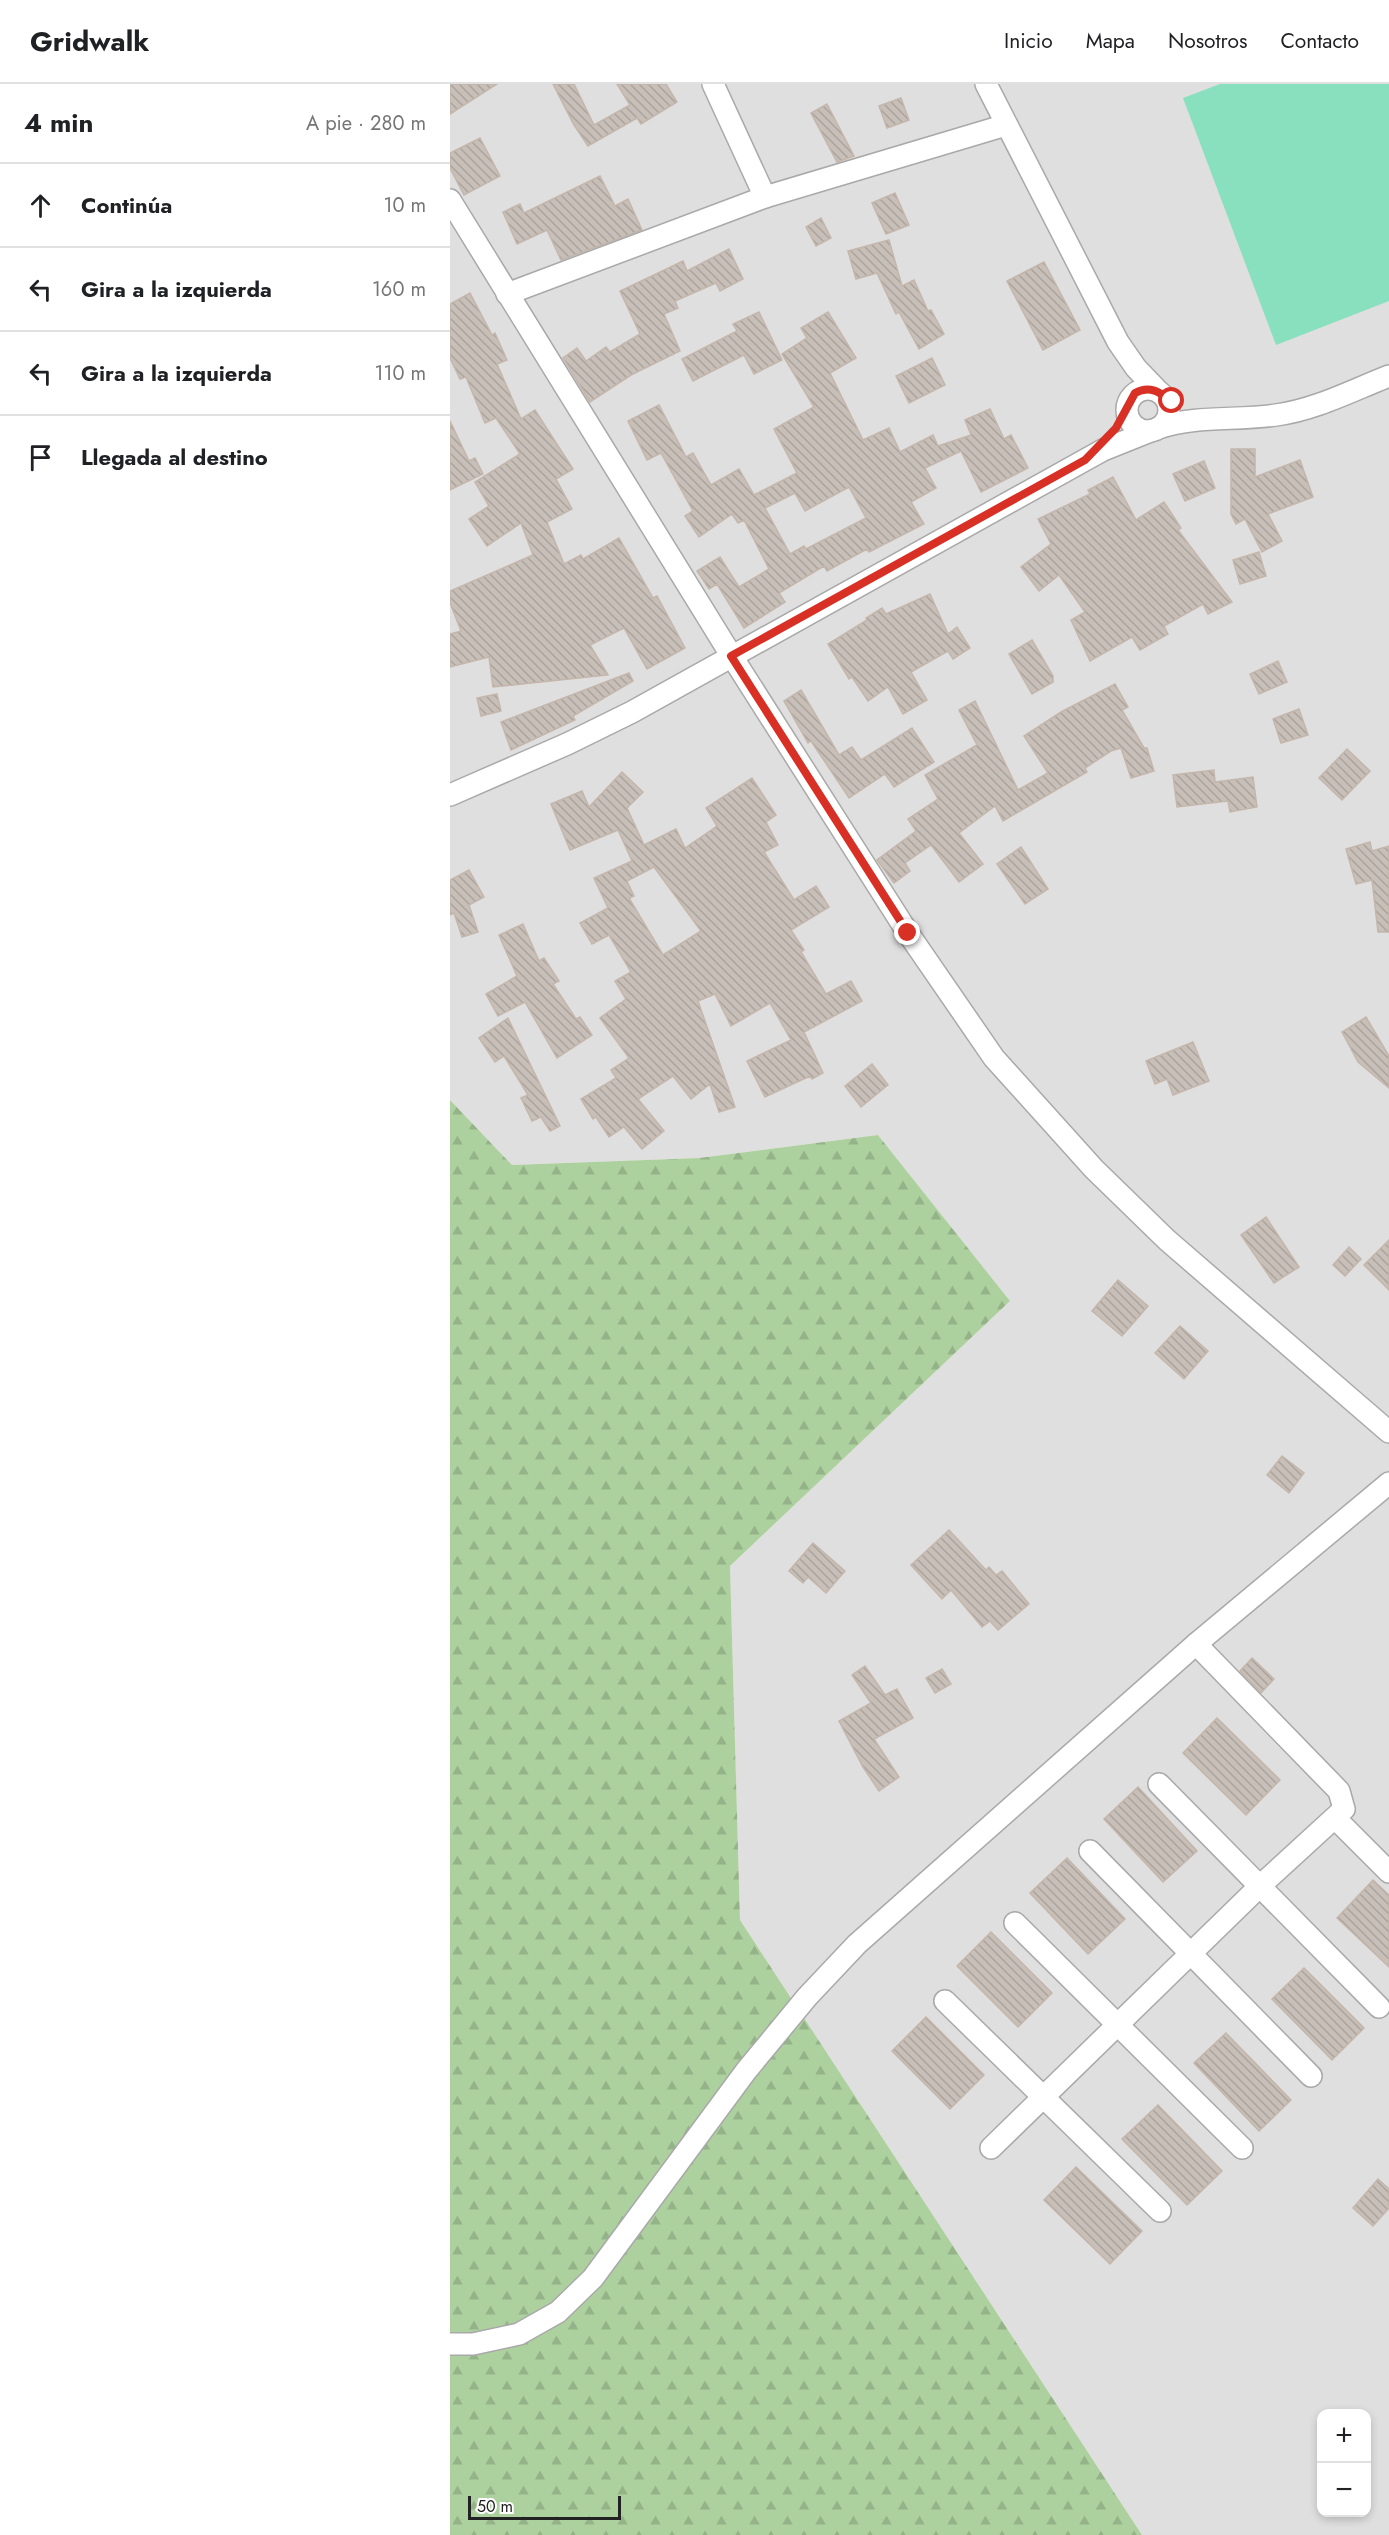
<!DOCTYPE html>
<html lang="es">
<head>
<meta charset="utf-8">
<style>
  :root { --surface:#fff; --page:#f6f6f6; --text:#202124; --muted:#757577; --line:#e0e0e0 }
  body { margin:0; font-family:Jost,sans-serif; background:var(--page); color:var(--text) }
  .controls { position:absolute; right:18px; bottom:18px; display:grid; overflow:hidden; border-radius:12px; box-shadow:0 3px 9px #0003 }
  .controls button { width:54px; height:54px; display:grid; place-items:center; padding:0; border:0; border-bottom:2px solid var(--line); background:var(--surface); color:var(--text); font:30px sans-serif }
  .scale { position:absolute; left:18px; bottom:15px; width:153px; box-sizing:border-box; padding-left:6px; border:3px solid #222; border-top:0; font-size:16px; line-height:21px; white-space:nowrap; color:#222; -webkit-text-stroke:4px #fff; paint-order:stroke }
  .stop { position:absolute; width:18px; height:18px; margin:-14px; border:4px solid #d93025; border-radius:50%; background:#fff }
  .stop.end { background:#d93025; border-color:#fff; box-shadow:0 2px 6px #0008 }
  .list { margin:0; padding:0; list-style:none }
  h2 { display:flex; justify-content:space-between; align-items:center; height:78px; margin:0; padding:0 24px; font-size:26px }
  h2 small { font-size:20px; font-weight:400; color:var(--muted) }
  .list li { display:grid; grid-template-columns:39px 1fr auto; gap:18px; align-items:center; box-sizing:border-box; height:84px; padding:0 24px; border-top:2px solid var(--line) }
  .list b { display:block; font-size:22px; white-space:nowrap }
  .list em { font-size:20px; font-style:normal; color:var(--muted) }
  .icon { flex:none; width:33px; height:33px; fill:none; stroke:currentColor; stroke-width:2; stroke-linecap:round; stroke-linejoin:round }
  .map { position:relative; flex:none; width:939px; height:2451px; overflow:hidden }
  header { display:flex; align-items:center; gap:36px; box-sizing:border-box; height:84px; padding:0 30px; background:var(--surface); border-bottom:2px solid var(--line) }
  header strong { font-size:28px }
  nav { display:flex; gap:33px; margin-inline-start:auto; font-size:21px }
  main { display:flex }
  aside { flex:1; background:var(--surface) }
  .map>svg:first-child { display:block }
  .residential { fill:#e0dfdf; fill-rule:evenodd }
  .forest { fill:url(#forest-firs) }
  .pitch { fill:#88e0be }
  .building { fill:url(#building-back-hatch); stroke:#c4b6ab; stroke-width:1.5; fill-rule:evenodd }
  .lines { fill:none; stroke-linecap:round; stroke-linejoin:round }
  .minor-casing { stroke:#a9a9a9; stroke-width:24 }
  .minor { stroke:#fff; stroke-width:21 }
  .route { stroke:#d93025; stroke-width:8 }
</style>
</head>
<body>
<header>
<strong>Gridwalk</strong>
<nav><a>Inicio</a><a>Mapa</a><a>Nosotros</a><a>Contacto</a></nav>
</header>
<main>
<aside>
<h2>4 min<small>A pie · 280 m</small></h2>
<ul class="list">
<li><svg class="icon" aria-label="ahead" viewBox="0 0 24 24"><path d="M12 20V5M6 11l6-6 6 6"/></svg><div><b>Continúa</b></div><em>10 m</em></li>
<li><svg class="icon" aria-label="left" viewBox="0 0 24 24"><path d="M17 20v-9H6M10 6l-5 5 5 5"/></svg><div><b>Gira a la izquierda</b></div><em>160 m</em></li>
<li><svg class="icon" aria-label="left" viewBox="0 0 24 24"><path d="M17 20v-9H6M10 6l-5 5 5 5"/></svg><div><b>Gira a la izquierda</b></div><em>110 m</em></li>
<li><svg class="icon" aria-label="arrive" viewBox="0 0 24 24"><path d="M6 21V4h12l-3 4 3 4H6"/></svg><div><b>Llegada al destino</b></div></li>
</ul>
</aside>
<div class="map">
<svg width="939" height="2451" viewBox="0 0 939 2451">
  <defs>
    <pattern id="forest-firs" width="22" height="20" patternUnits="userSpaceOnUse" patternTransform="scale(1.5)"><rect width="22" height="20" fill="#add19e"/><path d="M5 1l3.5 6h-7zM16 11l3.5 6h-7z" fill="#95b388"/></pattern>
    <pattern id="building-back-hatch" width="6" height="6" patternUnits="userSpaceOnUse" patternTransform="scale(1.5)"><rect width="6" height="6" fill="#c7bfb8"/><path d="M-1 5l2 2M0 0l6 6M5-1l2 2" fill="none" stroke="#aba49e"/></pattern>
  </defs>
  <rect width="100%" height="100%" fill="#f2efe9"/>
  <!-- residential -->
  <path class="residential" d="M0,0H939V2451H692L290,1836L280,1482L560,1217L428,1051L249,1074L62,1081L0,1016ZM872,2330H916V2428H872Z"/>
  <!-- forest -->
  <path class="forest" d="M0,1016L62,1081L249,1074L428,1051L560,1217L280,1482L290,1836L692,2451H0Z"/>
  <!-- pitch -->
  <path class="pitch" d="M770,0H939V217L826,261L733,14Z"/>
  <!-- building -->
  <g class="building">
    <path d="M0,0H47L0,30Z"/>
    <path d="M103,0H124L144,41L180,21L167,0H216L227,18L191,40L187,34L138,62L124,41Z"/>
    <path d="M451,14L459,36L437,44L429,22Z"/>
    <path d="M377,20L404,72L387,78L361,29Z"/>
    <path d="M30,54L50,92L14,111L0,84V69Z"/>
    <path d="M150,92L165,122L178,115L192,146L111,176L97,146L67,160L53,128L70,120L74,129Z"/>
    <path d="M445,109L459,141L436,150L422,119Z"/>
    <path d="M371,134L381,154L366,162L356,143Z"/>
    <path d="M439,156L452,202L464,196L478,227L481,226L494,250L469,265L449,228L446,230L427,189L406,195L398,167Z"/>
    <path d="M279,165L293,195L270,207L266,199L225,217L228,224L214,230L230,267L181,291L140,318L113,274L127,264L136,277L156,263L160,268L190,250L170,207L233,177L237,187Z"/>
    <path d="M594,178L630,246L593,266L557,197Z"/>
    <path d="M20,209L42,251L45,249L57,276L47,280L71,335L85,326L123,385L106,395L122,425L97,438L114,480L131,471L133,475L169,454L203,514L207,512L235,564L197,585L174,544L140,561L158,591L43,603L39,573L0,583V550L11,547L0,519V507L83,471L71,439L37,462L19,435L39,422L25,398L70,370L46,334L35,339L16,293L10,295L0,274V220Z"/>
    <path d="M309,228L332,276L304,290L294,271L243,297L232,275L287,247L283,240Z"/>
    <path d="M378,228L406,274L380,289L413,356L439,344L450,368L483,351L488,362L521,351L515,336L540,325L554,355L561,351L578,384L531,408L511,367L475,384L486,404L461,418L474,440L419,468L417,465L377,487L374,482L329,509L335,518L294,544L267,500L259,505L247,487L270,473L289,503L319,485L294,436L288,439L282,430L249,453L235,432L243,427L211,369L197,376L178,337L209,321L236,373L243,369L261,401L289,385L304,411L347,389L324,345L364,323L332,270L357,254L351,244ZM399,403L416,434L356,465L354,462L340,470L315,424L345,409L355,427Z"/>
    <path d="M482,274L495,301L459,319L446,292Z"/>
    <path d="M0,337L19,377L25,374L33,390L0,406Z"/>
    <path d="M781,365H805V393L850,376L863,413L818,430L832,457L812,468L795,435L786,440L781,430Z"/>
    <path d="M754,377L765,404L735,417L723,390Z"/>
    <path d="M663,393L686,436L714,418L731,444L728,446L782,518L758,530L753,520L714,542L718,550L690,566L682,553L640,577L621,536L635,528L609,491L589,507L571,483L601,460L588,435L640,410L638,406Z"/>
    <path d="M809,468L816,492L790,500L783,476Z"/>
    <path d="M480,510L498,550L507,543L520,564L503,575L498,567L461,588L477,616L453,630L438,603L418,617L402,593L399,595L378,560L417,536L416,534L432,524L436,530Z"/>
    <path d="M582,556L603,592V598L582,610L559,570Z"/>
    <path d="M828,577L837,598L809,610L800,590Z"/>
    <path d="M179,589L183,597L123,632L125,636L61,666L51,638Z"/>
    <path d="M665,600L678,623L672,626L694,664H697L704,687L681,694L671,664L661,667L635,684L637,688L553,737L545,722L509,749L533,780L509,798L481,761L455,779L460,787L444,799L427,776L466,747L458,735L488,715L475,691L527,661L509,626L525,617L568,706L598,689L574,652L611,628Z"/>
    <path d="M351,606L389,671L402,663L411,676L462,644L484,678L444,703L435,690L399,714L361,657L358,659L334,617Z"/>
    <path d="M47,610L51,627L31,632L27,614Z"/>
    <path d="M849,625L858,651L831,659L823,635Z"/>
    <path d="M897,665L920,687L892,716L869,694Z"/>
    <path d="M764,686L765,698L803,693L807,723L780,728L778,717L727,723L723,691Z"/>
    <path d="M172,688L193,708L177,724L194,761L226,745L235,764L267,742L256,724L302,694L326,731L316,738L328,761L314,768L344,816L366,802L379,823L341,846L354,866L351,868L376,910L401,897L412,917L354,948L373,989L362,995L360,992L315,1013L297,977L341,956L320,919L281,942L265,910L248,917L285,1023L269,1028L260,1000L241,1015L223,992L188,1015L214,1047L192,1065L174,1043L159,1053L146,1033L143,1035L131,1015L166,994L161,986L179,974L150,934L176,915L165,897L181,888L159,851L142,860L130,839L158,824L144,794L182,777L168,746L120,766L101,720L132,707L139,723ZM204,783L251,847L213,871L179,814L184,812L177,797Z"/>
    <path d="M920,758L922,767L939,762V848H928L922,796L906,800L896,765Z"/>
    <path d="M571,763L598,805L575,820L547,780Z"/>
    <path d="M19,786L34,813L19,821L28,848L12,853L4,829L0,831V796Z"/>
    <path d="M73,840L89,877L94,874L109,897L103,900L126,935L130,933L142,951L107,974L75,918L48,932L36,910L67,892L49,851Z"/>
    <path d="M916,933L939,972V1004L908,978L892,948Z"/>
    <path d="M58,934L110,1042L100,1047L91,1033L82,1037L71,1014L78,1011L54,972L45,978L29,954Z"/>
    <path d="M743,958L759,997L723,1011L717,995L705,1000L696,977Z"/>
    <path d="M422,980L438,1001L411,1023L395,1002Z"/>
    <path d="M816,1133L849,1183L824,1199L791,1151Z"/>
    <path d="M939,1156V1206L914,1181Z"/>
    <path d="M899,1163L911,1175L895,1192L883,1181Z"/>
    <path d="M668,1196L698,1222L672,1252L642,1227Z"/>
    <path d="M730,1242L758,1267L734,1295L705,1269Z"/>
    <path d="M832,1372L854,1389L839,1409L817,1391Z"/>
    <path d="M499,1446L536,1486L539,1483L546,1491L552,1487L579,1520L548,1546L540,1537L532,1543L501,1506L492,1515L461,1481Z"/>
    <path d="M363,1459L395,1487L376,1509L358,1493L353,1499L339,1487Z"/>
    <path d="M802,1574L824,1595L811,1609L790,1587Z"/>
    <path d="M415,1582L435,1611L447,1605L463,1634L424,1655L449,1693L429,1707L413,1683L389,1637L421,1619L402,1591Z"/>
    <path d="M492,1585L501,1600L485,1609L476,1594Z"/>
    <path d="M767,1634L830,1696L796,1731L733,1669Z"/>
    <path d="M688,1703L747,1767L713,1798L654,1735Z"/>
    <path d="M617,1774L675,1835L638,1870L580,1809Z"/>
    <path d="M923,1796L939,1811V1883L887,1834Z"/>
    <path d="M541,1848L602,1909L568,1943L507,1882Z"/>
    <path d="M854,1884L914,1944L882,1976L822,1915Z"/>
    <path d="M476,1933L534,1991L500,2025L442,1967Z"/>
    <path d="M776,1949L841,2016L809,2047L744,1979Z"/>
    <path d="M708,2021L772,2087L737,2121L672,2055Z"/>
    <path d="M626,2083L692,2147L660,2180L594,2116Z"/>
    <path d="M928,2095L939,2105V2124L923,2142L903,2124Z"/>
  </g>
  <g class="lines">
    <!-- minor casing -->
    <g class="minor-casing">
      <g id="minor">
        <path d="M263,0L315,113"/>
        <path d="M536,0L668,258L686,284L709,308"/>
        <path d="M0,116L281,571L458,849L544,974L644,1085L717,1156L939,1348"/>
        <path d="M57,210L315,113L556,41"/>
        <circle cx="698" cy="326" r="21"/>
        <path d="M708,344C747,331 786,337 826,331C865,326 903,306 939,292"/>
        <path d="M0,711L117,660L182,628L653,366L703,346"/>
        <path d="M709,1700L929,1923"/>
        <path d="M886,1735L939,1788"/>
        <path d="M640,1767L861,1992"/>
        <path d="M565,1839L792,2064"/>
        <path d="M495,1917L710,2127"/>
        <path d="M541,2064L810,1802L894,1725L889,1707L746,1560"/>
        <path d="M0,2260H23L69,2250L108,2228L143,2194L296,1987L357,1913L407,1860L746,1560L939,1399"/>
      </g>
    </g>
    <!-- minor -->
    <use href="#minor" class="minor"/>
  </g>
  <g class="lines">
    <!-- route -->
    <path class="route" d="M458,849L281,572L635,376L666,344L685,309C700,301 709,308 722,317"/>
  </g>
</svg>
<div class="controls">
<button>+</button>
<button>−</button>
</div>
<div class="scale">50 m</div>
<div class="stop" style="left:722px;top:317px"></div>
<div class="stop end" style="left:458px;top:849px"></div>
</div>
</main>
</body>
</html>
